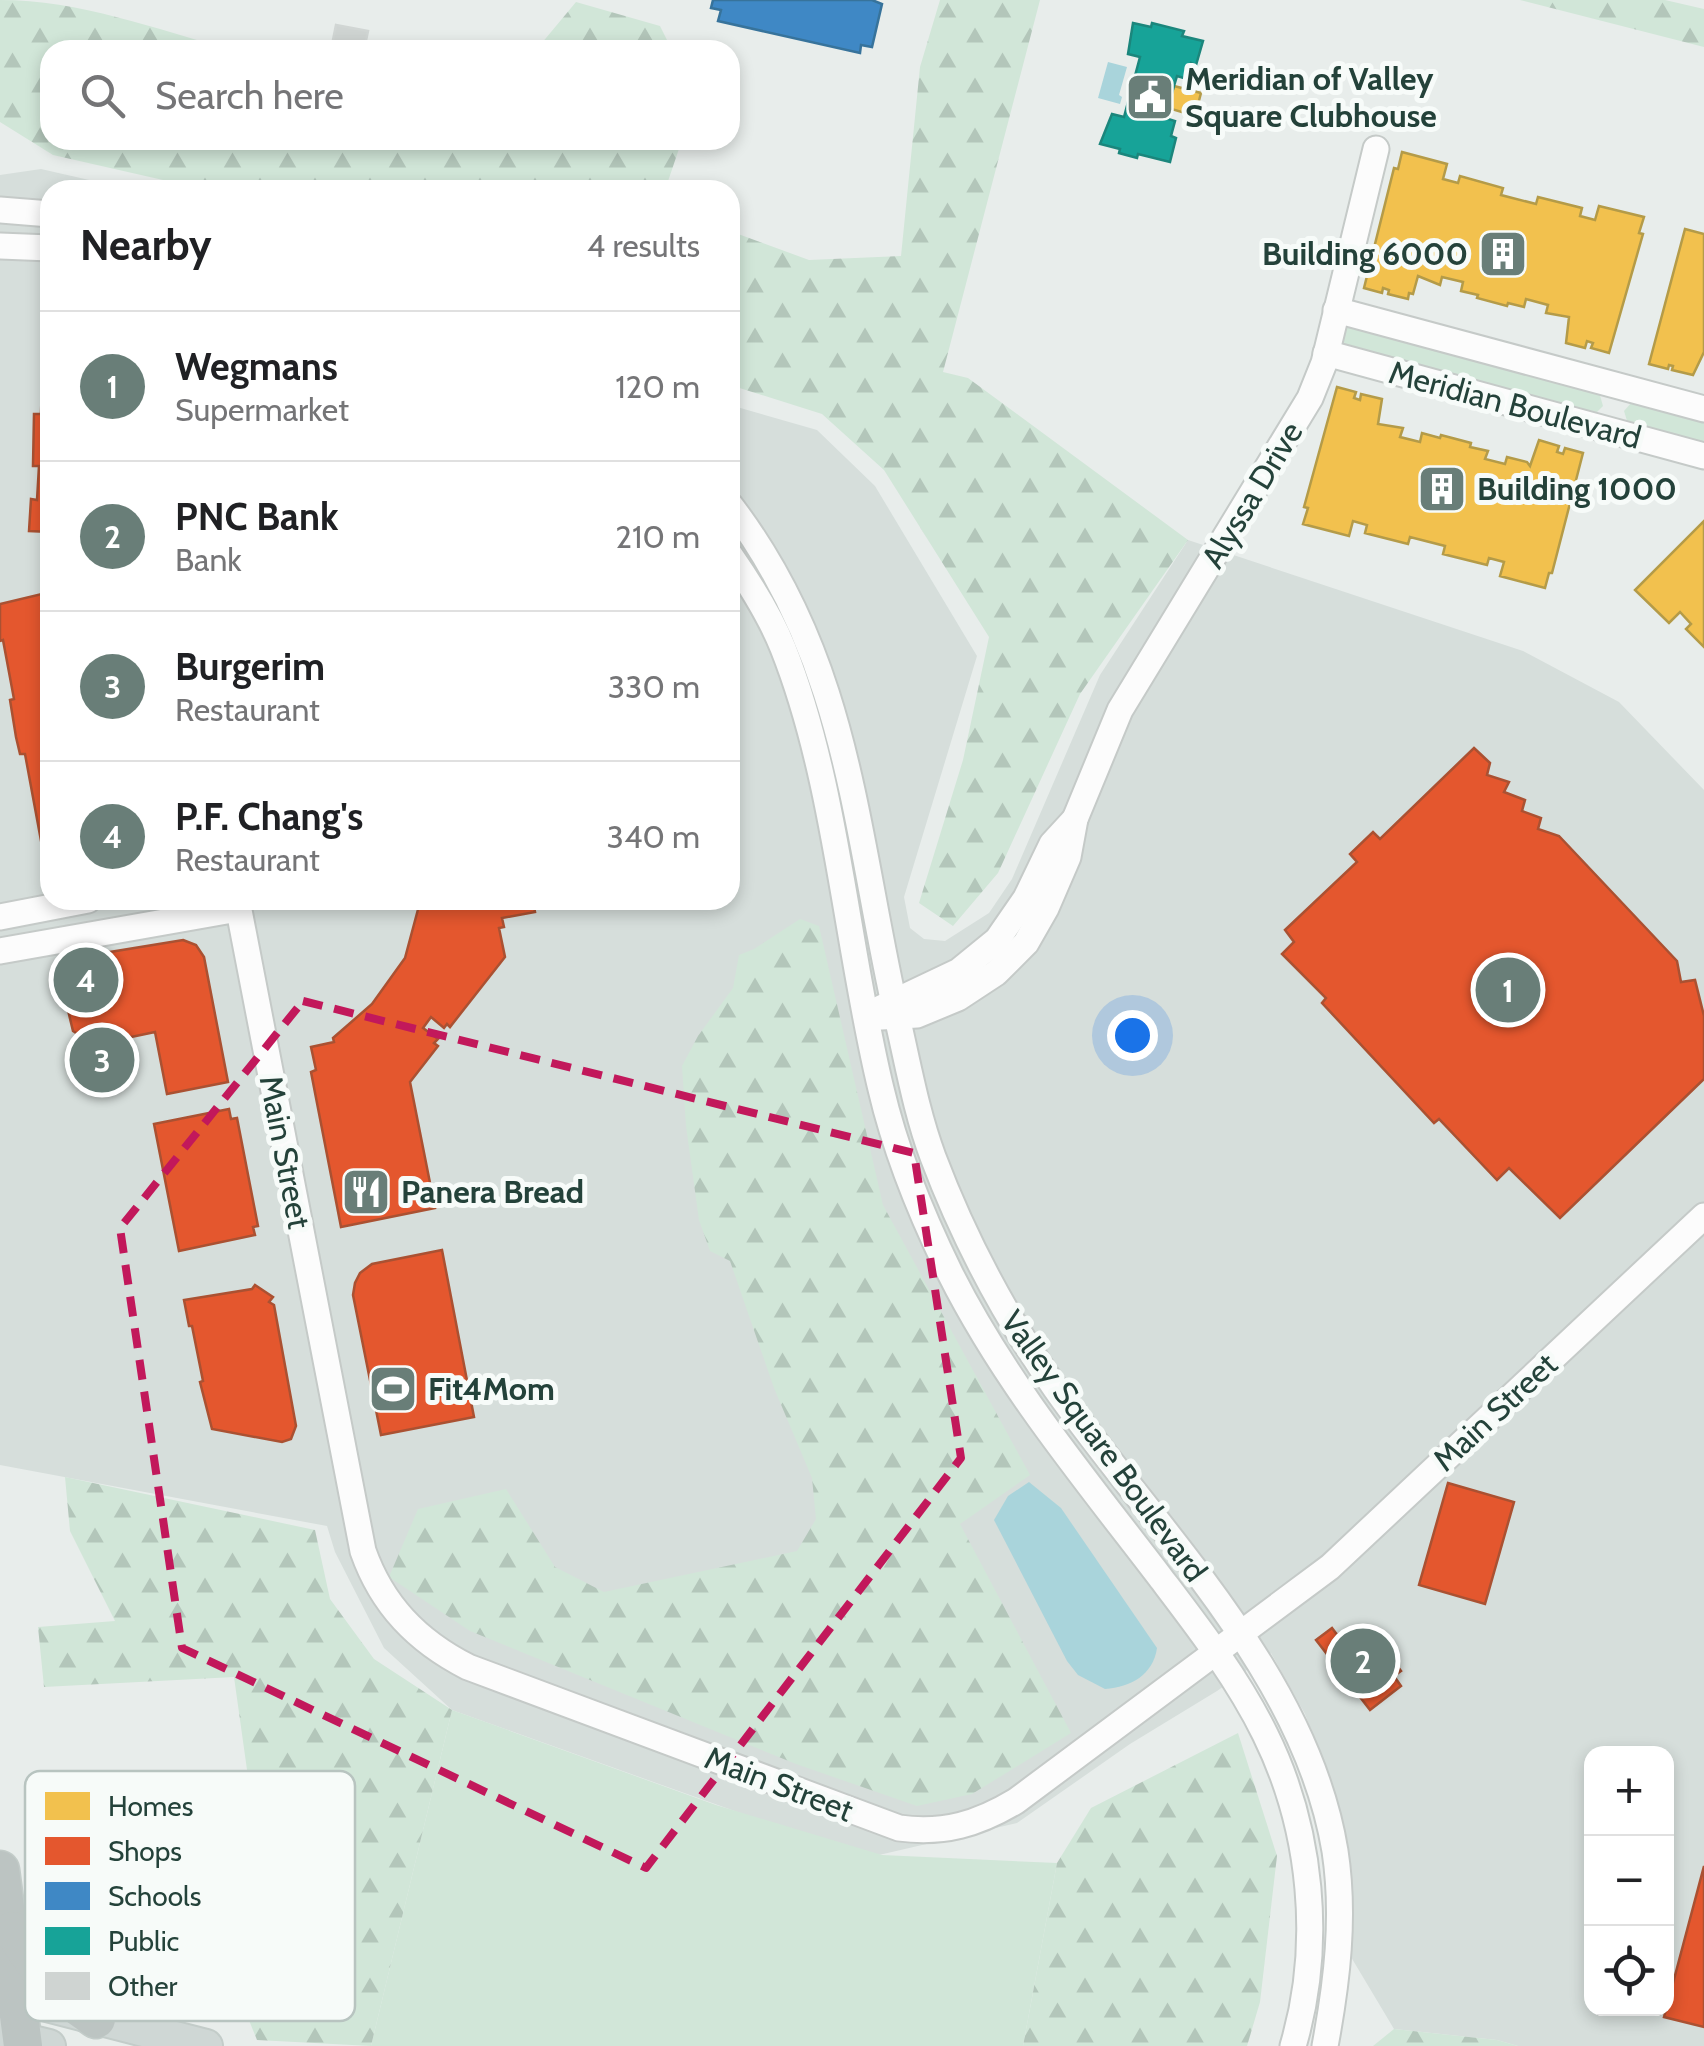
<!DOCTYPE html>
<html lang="en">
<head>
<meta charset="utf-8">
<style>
  :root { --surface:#fff; --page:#f2f2f2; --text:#202124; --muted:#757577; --line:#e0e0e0; --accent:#697e78 }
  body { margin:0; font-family:Cabin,sans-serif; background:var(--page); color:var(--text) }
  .controls { position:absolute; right:30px; bottom:30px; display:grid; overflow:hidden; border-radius:20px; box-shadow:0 5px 15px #0003 }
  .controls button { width:90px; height:90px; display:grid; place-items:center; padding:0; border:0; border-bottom:2px solid var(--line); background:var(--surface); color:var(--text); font:50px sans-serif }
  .you { position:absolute; left:1132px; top:1035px; width:35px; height:35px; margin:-25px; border:8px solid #fff; border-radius:50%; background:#1a73e8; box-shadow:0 0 0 15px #1a73e833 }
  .badge { display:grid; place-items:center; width:65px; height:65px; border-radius:50%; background:var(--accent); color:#fff; font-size:32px; font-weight:700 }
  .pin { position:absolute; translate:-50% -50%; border:5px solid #fff; box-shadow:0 2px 10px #0006 }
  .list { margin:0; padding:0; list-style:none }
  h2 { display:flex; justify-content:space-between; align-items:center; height:130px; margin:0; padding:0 40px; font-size:42px }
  h2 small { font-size:32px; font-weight:400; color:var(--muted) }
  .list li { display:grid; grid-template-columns:65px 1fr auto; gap:30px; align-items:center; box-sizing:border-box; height:150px; padding:0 40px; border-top:2px solid var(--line) }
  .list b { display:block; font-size:38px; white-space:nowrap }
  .list p { margin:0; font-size:32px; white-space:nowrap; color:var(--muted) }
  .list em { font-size:32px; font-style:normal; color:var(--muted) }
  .icon { flex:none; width:55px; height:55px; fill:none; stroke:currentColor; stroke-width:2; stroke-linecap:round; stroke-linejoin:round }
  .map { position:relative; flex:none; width:1704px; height:2046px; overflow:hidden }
  .search { position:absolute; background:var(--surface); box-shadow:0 5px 15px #0003; left:40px; top:40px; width:700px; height:110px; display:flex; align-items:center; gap:25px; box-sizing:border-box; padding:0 35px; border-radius:30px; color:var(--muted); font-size:38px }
  .panel { position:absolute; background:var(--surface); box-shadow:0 5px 15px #0003; left:40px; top:180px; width:700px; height:730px; border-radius:30px }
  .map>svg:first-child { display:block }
  .built { fill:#d6dedb; fill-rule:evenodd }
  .grass { fill:#d1e6d8 }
  .forest { fill:url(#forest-firs) }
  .water { fill:#a9d4db }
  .homes { fill:#f2c14e; stroke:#b49b48; stroke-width:2.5 }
  .shops { fill:#e4572e; stroke:#aa5132; stroke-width:2.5 }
  .schools { fill:#3f88c5; stroke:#37739b; stroke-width:2.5 }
  .public { fill:#17a398; stroke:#1b867c; stroke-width:2.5 }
  .building { fill:#cfd4d2; stroke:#d1d6d4; stroke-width:2.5 }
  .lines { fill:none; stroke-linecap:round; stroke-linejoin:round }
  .minor-casing { stroke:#c5cac8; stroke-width:29 }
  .major-casing { stroke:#c3ccc9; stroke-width:36 }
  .highway-casing { stroke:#c3ccc9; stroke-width:41 }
  .minor { stroke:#fcfcfc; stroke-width:25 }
  .major { stroke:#cfd7d5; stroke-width:32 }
  .highway { stroke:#bcc4c2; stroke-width:38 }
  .marked { fill:none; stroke:#c2185b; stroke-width:8; stroke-dasharray:20 12; stroke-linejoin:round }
  .labels { text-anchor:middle; stroke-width:10; stroke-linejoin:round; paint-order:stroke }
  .poi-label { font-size:32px; font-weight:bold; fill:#24423a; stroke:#f7fbf9; text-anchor:start }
  .street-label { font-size:32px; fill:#24423a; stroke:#f7fbf9 }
  .key { fill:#f7fbf9; stroke:#b8c4c0; stroke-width:2.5 }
  .key-label { font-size:28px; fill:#24423a }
</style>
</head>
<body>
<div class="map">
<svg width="1704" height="2046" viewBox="0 0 1704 2046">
  <defs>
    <pattern id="forest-firs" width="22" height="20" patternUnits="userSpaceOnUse" patternTransform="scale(2.5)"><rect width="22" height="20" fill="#d1e6d8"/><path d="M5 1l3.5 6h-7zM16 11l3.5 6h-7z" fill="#b3c6ba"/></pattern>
  </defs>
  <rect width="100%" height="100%" fill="#e8edeb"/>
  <!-- built -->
  <path class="built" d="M41,169L133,190H50V900H730V405L817,430L875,486L977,656L904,897L910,928L924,939L945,941L989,913L1012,879L1100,675L1188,540L1523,651L1619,702L1704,790V2046H1518L1497,2040L1394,2029L1351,1957L1348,1848L1326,1769L1305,1714L1271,1653L1217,1691L1130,1744L1017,1823L866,1858L452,1710L384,1648L335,1552L327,1526L0,1465V175ZM1592,1754H1666V2008H1592Z"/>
  <!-- grass -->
  <g class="grass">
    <path d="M1348,326L1599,392L1603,406L1594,415L1341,346L1342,329Z"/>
    <path d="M1632,402L1704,418V447L1628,424L1624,411Z"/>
    <path d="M452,1710L716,1805L882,1855L1057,1863L1023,2046H371Z"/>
  </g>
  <!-- forest -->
  <g class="forest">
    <path d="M0,0C79,0 156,29 231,50H50V140H682L665,190H207L53,155L0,122Z"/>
    <path d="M940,0H1040L943,372L968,378L1188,540L1080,694L998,873L953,926L919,903L963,760L989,637L884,470L822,414L730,385V231L809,260L901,256L920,67Z"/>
    <path d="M1520,0H1665L1704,9V47Z"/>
    <path d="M576,2L660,26L672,50H536Z"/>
    <path d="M800,919L819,926L883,1205L1030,1475L960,1524L1071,1733L972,1794L917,1806L796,1764L470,1631L389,1577L418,1509L506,1489L555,1567L604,1592L797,1551L816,1519L812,1478L774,1388L730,1261L710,1251L699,1220L686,1126L682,1066L698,1036L733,988L739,955L754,949Z"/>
    <path d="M65,1477L315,1530L330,1599L374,1659L452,1710L371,2046L257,2040L227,1966L256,1834L234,1677L44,1687L38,1627L115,1621L70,1531Z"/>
    <path d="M1238,1733L1277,1856L1260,2002L1247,2046H1023L1057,1863L1091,1808Z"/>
    <path d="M1394,2029L1497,2040L1518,2046H1373Z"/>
  </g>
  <!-- water -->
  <g class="water">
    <path d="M1108,62L1127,67L1119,95L1122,97L1120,104L1098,98Z"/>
    <path d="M1029,1482L1061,1508L1157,1648C1153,1675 1131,1687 1105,1689L1078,1675L1067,1661L994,1520L1008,1496Z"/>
  </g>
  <!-- homes -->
  <g class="homes">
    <path d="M1174,86L1201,93L1195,116L1168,108Z"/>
    <path d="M1402,152L1447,164L1443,179L1458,183L1460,176L1503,188L1501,195L1536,204L1538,197L1582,208L1580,216L1595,220L1599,206L1644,217L1639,233L1643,234L1609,353L1591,348L1593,343L1587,341L1585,348L1566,343L1569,317L1546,313L1548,305L1526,299L1524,307L1508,303L1507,306L1477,298L1478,295L1461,291L1463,282L1442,277L1440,285L1418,276L1413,294L1409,293L1408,299L1388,294L1389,290L1383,288L1382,293L1364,288L1394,168L1398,169Z"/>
    <path d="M1685,229L1704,234V352L1693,375L1672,370L1673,366L1669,365L1668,369L1649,364Z"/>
    <path d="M1337,387L1356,392L1354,398L1360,400L1361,394L1382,399L1378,424L1403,428L1400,437L1420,442L1422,433L1440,438L1441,435L1471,443L1470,447L1488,451L1485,459L1505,464L1507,457L1527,462L1530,466L1539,440L1559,446L1557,452L1563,454L1565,448L1583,453L1552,573H1549L1545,588L1500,576L1504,562L1489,558L1487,565L1443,554L1445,546L1410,537L1408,544L1365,533L1367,525L1353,521L1349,536L1303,524L1308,508L1304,507Z"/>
    <path d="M1704,521V647L1686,629L1691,624L1680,612L1669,623L1635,590Z"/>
  </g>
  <!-- shops -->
  <g class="shops">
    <path d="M50,369V532L29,531L31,499L37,500L39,466H33L34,414H41L42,382Z"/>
    <path d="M50,592V870L44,854L49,845L42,846L25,754H20L16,737L10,700L14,699L3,640L0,641V604Z"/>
    <path d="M1474,748L1490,763L1487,775L1509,782L1504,792L1525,800L1522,811L1541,818L1538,829L1559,836L1677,961L1681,982L1695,980L1704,1016V1079L1560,1218L1509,1168L1497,1180L1439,1119L1434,1123L1322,1003L1326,998L1282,954L1294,942L1285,930L1357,862L1350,854L1373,832L1380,839Z"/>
    <path d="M428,900H533L535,912L502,918L504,927L499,928L505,957L450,1027L447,1024L444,1028L431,1017L423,1028L438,1039L434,1043L438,1046L410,1082L435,1208L341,1227L311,1072L316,1070L311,1047L334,1042L333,1038L372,1004L405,958L420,902Z"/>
    <path d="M183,940L196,945L204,957L228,1082L167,1094L155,1032L112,1041L118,1073L101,1077L88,1071L80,1063L77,1045L81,1044L79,1035L73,1031L66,1002L72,988L65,984L63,972L69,963L81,960L89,965L98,954Z"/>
    <path d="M229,1109L231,1119L237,1118L258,1226L253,1227L255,1235L179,1251L154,1124Z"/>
    <path d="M442,1250L474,1417L381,1435L353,1295L355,1283L360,1273L372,1264Z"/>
    <path d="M255,1285L273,1297L269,1302L274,1305L296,1426L291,1439L282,1442L212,1429L200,1382L203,1381L192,1326H189L184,1300L252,1289Z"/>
    <path d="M1448,1483L1514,1502L1485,1604L1419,1585Z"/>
    <path d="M1332,1628L1348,1649L1372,1632L1401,1671L1394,1676L1401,1686L1370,1710L1316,1640Z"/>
    <path d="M1704,1866V2027L1664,2017Z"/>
  </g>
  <!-- schools -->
  <path class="schools" d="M713,0H872L882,4L872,47L861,45L860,53L718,21L721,10L711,8Z"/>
  <!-- public -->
  <path class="public" d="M1133,23L1151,27L1152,23L1184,31L1182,36L1203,41L1196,65L1191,63L1187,79L1177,76L1174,86L1165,118L1175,121L1171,136L1176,138L1170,162L1138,154L1137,158L1119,153L1120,149L1100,144L1112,114L1124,117L1140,57L1128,54Z"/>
  <!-- building -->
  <path class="building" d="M336,25L368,31L364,50H331Z"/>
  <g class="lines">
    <!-- minor casing -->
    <g class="minor-casing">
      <g id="minor">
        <path d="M0,210L50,214"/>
        <path d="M0,246L50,248"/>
        <path d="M1336,310L1704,409"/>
        <path d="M1326,353L1704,456"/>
        <path d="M730,505C850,662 855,833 897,1017C908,1064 916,1111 933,1157C964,1239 1006,1318 1056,1389C1156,1531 1306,1674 1335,1851C1345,1916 1337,1982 1325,2046"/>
        <path d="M730,555C750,584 770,615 783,648C837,784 846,946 881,1089C896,1153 921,1214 950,1273C1005,1383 1086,1480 1160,1577C1198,1627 1237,1677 1265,1734C1312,1829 1323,1945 1293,2046"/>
        <path d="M237,900L363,1551C382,1605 417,1641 468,1667L899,1828C944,1834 978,1824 1016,1801L1330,1567L1704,1216"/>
        <path d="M0,917L88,900"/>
        <path d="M0,951L238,909"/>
        <path d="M881,1008L959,971L997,940L1026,898L1052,844L1075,819"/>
        <path d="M881,1017L917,1015L958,998L996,973L1026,943L1046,908L1068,857L1075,819L1120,710L1310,398L1324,363L1376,149"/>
      </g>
    </g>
    <!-- major casing -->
    <g class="major-casing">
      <g id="major">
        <path d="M0,1993L206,2046"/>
        <path d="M0,2034L49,2046"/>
      </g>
    </g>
    <!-- highway casing -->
    <g class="highway-casing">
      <g id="highway">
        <path d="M0,1870L23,2046"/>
        <path d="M13,1931L52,1988L96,2019"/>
      </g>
    </g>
    <!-- minor -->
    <use href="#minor" class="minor"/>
    <!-- major -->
    <use href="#major" class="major"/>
    <!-- highway -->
    <use href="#highway" class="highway"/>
  </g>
  <!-- marked area -->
  <path class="marked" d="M303,1001L914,1153L961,1458L646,1868L182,1648L120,1228Z"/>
  <!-- icons -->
  <defs>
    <g id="civic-square" transform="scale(2.5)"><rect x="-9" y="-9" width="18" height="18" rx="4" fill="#697e78" stroke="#f7fbf9"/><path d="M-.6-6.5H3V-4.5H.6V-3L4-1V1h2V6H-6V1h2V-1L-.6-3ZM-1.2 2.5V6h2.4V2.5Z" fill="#fff"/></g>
    <g id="building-square" transform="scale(2.5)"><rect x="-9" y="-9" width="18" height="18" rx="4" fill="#697e78" stroke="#f7fbf9"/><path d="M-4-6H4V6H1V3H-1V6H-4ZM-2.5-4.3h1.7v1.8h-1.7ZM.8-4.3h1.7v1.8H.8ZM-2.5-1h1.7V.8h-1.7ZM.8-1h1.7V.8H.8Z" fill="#fff"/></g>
    <g id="restaurant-square" transform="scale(2.5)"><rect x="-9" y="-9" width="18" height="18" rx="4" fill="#697e78" stroke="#f7fbf9"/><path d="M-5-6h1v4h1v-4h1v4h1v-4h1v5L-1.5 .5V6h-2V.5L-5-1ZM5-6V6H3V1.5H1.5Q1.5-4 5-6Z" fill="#fff"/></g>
    <g id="stadium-square" transform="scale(2.5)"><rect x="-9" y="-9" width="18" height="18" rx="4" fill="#697e78" stroke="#f7fbf9"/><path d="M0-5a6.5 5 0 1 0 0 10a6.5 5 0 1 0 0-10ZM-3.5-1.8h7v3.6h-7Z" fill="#fff"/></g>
  </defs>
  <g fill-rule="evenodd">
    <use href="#civic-square" x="1150" y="97"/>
    <use href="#building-square" x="1503" y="254"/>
    <use href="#building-square" x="1442" y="489"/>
    <use href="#restaurant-square" x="366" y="1192"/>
    <use href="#stadium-square" x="393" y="1389"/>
  </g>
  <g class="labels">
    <!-- poi labels -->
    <g class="poi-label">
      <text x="1185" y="90">Meridian of Valley<tspan x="1185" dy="37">Square Clubhouse</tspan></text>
      <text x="1468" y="265" text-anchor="end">Building 6000</text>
      <text x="1477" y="500">Building 1000</text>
      <text x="401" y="1203">Panera Bread</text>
      <text x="428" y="1400">Fit4Mom</text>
    </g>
    <!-- street labels -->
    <g class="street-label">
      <text transform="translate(1515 405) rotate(15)" y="11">Meridian Boulevard</text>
      <text transform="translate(1252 495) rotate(-59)" y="11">Alyssa Drive</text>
      <text transform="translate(285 1152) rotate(79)" y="11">Main Street</text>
      <text transform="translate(1495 1412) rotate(-43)" y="11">Main Street</text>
      <text transform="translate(1104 1446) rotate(54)" y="11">Valley Square Boulevard</text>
      <text transform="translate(779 1784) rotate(21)" y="11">Main Street</text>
    </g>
  </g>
  <!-- legend -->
  <rect x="25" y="1771" width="330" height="250" rx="15" class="key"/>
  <rect x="45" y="1792" width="45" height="28" fill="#f2c14e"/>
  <rect x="45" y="1837" width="45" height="28" fill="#e4572e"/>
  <rect x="45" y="1882" width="45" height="28" fill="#3f88c5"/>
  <rect x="45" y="1927" width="45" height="28" fill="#17a398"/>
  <rect x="45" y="1972" width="45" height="28" fill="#cfd4d2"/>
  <g class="key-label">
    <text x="108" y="1816">Homes</text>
    <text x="108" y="1861">Shops</text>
    <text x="108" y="1906">Schools</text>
    <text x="108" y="1951">Public</text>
    <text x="108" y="1996">Other</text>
  </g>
</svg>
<div class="controls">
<button>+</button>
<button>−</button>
<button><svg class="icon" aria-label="locate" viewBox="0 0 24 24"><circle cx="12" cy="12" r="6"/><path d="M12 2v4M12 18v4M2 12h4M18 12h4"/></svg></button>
</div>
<div class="you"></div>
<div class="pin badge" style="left:1508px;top:990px">1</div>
<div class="pin badge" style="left:1363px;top:1661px">2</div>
<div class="pin badge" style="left:102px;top:1060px">3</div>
<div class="pin badge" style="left:86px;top:980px">4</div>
<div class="search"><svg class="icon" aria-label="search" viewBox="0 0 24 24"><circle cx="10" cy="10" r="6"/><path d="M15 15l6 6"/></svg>Search here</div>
<section class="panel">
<h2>Nearby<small>4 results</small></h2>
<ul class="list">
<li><span class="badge">1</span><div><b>Wegmans</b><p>Supermarket</p></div><em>120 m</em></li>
<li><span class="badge">2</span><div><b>PNC Bank</b><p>Bank</p></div><em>210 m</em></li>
<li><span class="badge">3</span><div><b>Burgerim</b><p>Restaurant</p></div><em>330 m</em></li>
<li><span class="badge">4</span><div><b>P.F. Chang's</b><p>Restaurant</p></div><em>340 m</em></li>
</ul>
</section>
</div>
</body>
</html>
